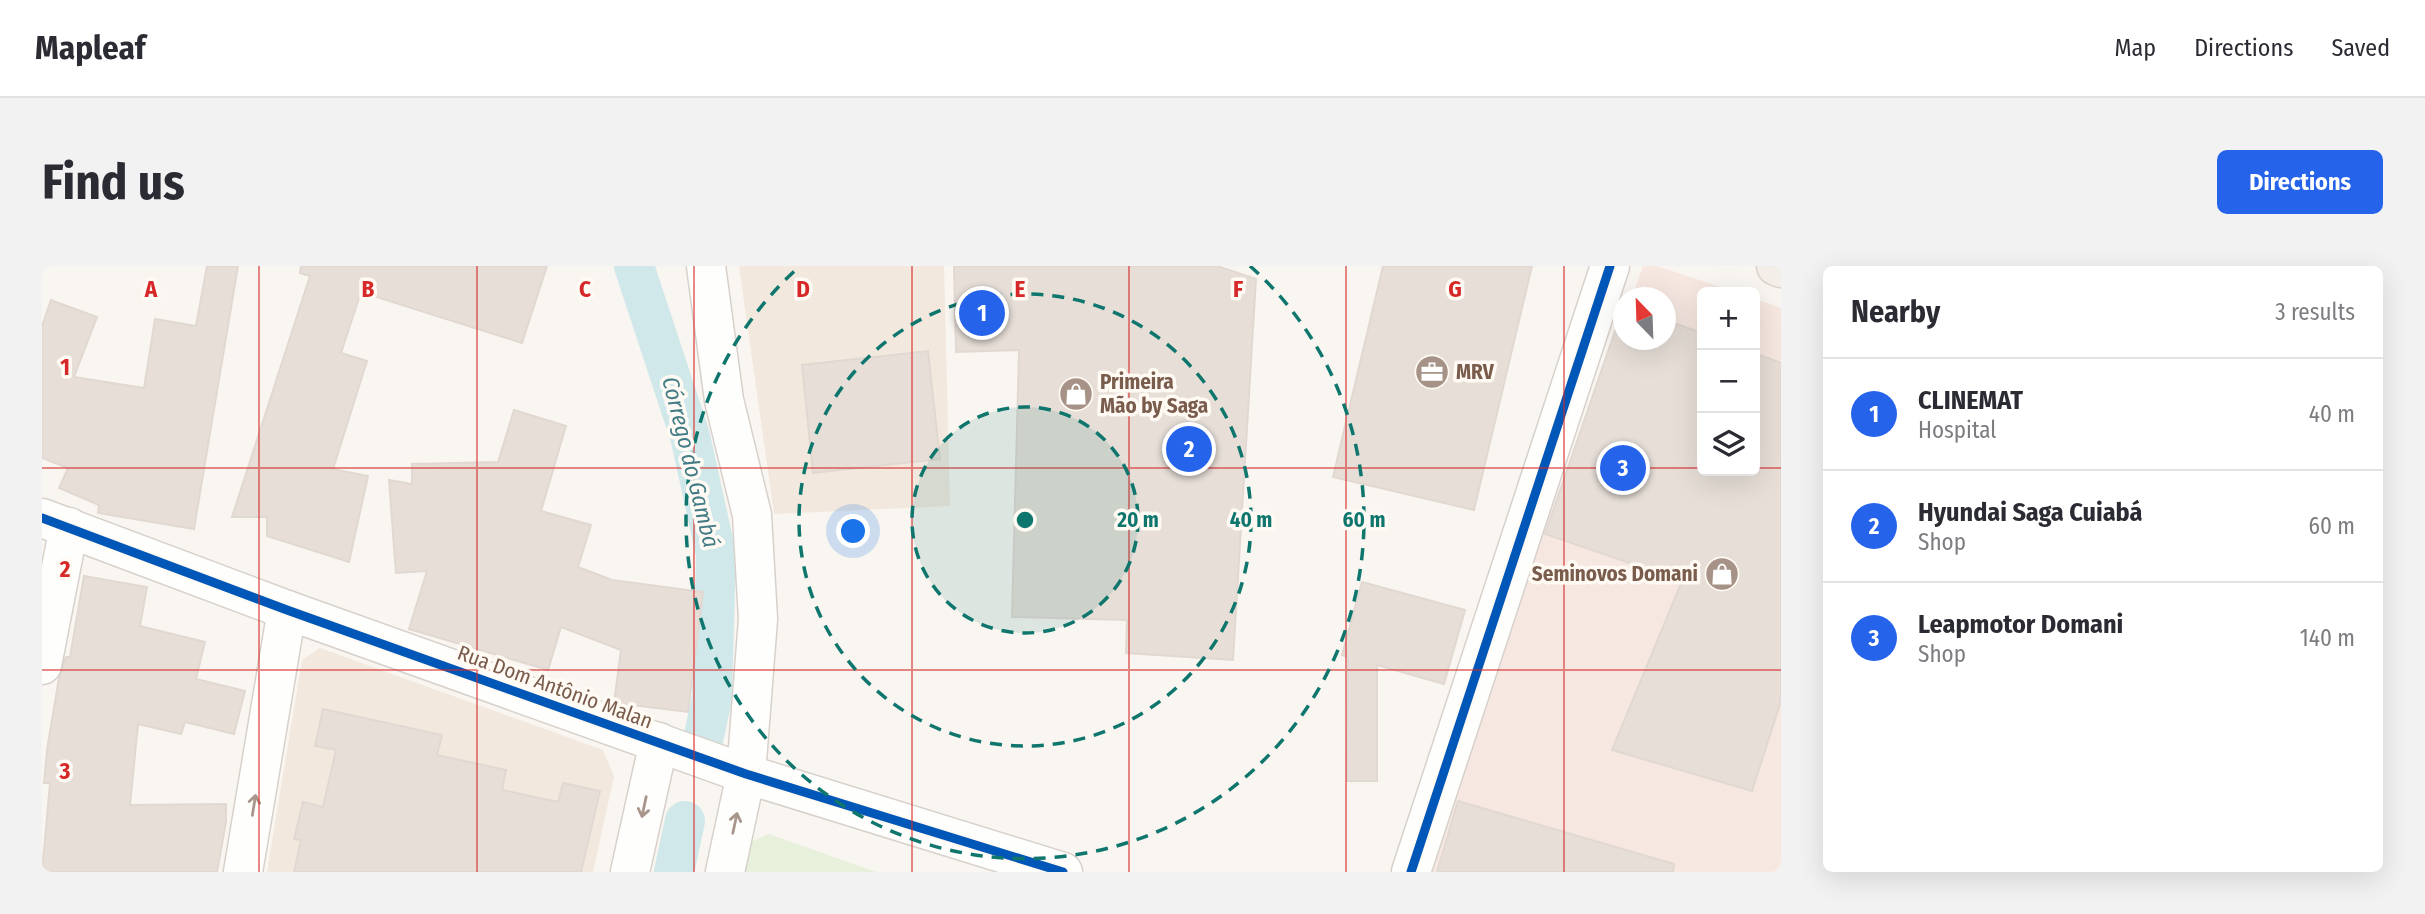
<!DOCTYPE html>
<html lang="en">
<head>
<meta charset="utf-8">
<style>
  :root { --surface:#fff; --page:#f2f2f3; --text:#2b2b33; --muted:#7c7c81; --line:#e1e1e2; --accent:#2563eb }
  body { margin:0; font-family:"Fira Sans Condensed",sans-serif; background:var(--page); color:var(--text) }
  .controls { position:absolute; right:21px; top:21px; display:grid; overflow:hidden; border-radius:10px; box-shadow:0 7px 28px #0002 }
  .controls button { width:63px; height:63px; display:grid; place-items:center; padding:0; border:0; border-bottom:2px solid var(--line); background:var(--surface); color:var(--text); font:35px sans-serif }
  .compass { position:absolute; left:1571px; top:21px; width:63px; height:63px; border-radius:50%; background:var(--surface); box-shadow:0 7px 28px #0002; rotate:337deg }
  .you { position:absolute; left:812px; top:266px; width:24px; height:24px; margin:-18px; border:5px solid #fff; border-radius:50%; background:#1a73e8; box-shadow:0 0 0 10px #1a73e833 }
  .badge { display:grid; place-items:center; width:46px; height:46px; border-radius:50%; background:var(--accent); color:#fff; font-size:23px; font-weight:700 }
  .pin { position:absolute; translate:-50% -50%; border:4px solid #fff; box-shadow:0 2px 7px #0006 }
  .list { margin:0; padding:0; list-style:none }
  h2 { display:flex; justify-content:space-between; align-items:center; height:91px; margin:0; padding:0 28px; font-size:30px }
  h2 small { font-size:23px; font-weight:400; color:var(--muted) }
  .list li { display:grid; grid-template-columns:46px 1fr auto; gap:21px; align-items:center; box-sizing:border-box; height:112px; padding:0 28px; border-top:2px solid var(--line) }
  .list b { display:block; font-size:26px; white-space:nowrap }
  .list p { margin:0; font-size:23px; white-space:nowrap; color:var(--muted) }
  .list em { font-size:23px; font-style:normal; color:var(--muted) }
  .icon { flex:none; width:38px; height:38px; fill:none; stroke:currentColor; stroke-width:2; stroke-linecap:round; stroke-linejoin:round }
  .map { position:relative; flex:none; width:1739px; height:606px; overflow:hidden; border-radius:10px }
  header { display:flex; align-items:center; gap:42px; box-sizing:border-box; height:98px; padding:0 35px; background:var(--surface); border-bottom:2px solid var(--line) }
  header strong { font-size:33px }
  nav { display:flex; gap:38px; margin-inline-start:auto; font-size:24px }
  .intro { display:flex; align-items:center; justify-content:space-between; box-sizing:border-box; height:168px; padding:0 42px }
  h1 { margin:0; font-size:49px }
  .button { padding:18px 32px; border-radius:10px; background:var(--accent); color:#fff; font-size:24px; font-weight:700 }
  main { display:flex; gap:42px; padding:0 42px }
  aside { flex:1; background:var(--surface); border-radius:10px; box-shadow:0 7px 28px #0002 }
  .map>svg:first-child { display:block }
  .residential { fill:#f2e8de }
  .commercial { fill:#f6e8e1 }
  .green { fill:#e7f0db }
  .lines { fill:none; stroke-linecap:round; stroke-linejoin:round }
  .canal { stroke:#d0e8ea; stroke-width:40 }
  .building { fill:#e6ded7; stroke:#e2d8d2; stroke-width:2 }
  .minor-casing { stroke:#d7d1cb; stroke-width:41 }
  .major-casing { stroke:#dad1cc; stroke-width:41 }
  .minor { stroke:#fefefd; stroke-width:38 }
  .major { stroke:#f3eee8; stroke-width:38 }
  .cycleway-casing { stroke:#fffaf3; stroke-width:13 }
  .cycleway { stroke:#0057b8; stroke-width:9 }
  .oneway { stroke:#a8958b }
  .grid { fill:none; stroke:#d62828; stroke-width:2; stroke-opacity:0.55 }
  .ring { fill:none; stroke:#0f766e; stroke-width:3.5; stroke-dasharray:12 9 }
  .labels { text-anchor:middle; stroke-width:7; stroke-linejoin:round; paint-order:stroke }
  .poi-label { font-size:21px; font-weight:bold; fill:#7a5c4d; stroke:#fffaf3; text-anchor:start }
  .street-label { font-size:21px; fill:#7a5c4d; stroke:#fffaf3 }
  .water-label { font-size:23px; font-style:italic; fill:#437c86; stroke:#fffaf3 }
  .grid-label { font-size:23px; text-anchor:middle; font-weight:bold; fill:#d62828; stroke:#fffaf3; stroke-width:7; stroke-linejoin:round; paint-order:stroke }
  .centre { fill:#0f766e; stroke:#fffaf3; stroke-width:3.5 }
  .ring-label { font-size:21px; text-anchor:middle; font-weight:bold; fill:#0f766e; stroke:#fffaf3; stroke-width:7; stroke-linejoin:round; paint-order:stroke }
</style>
</head>
<body>
<header>
<strong>Mapleaf</strong>
<nav><a>Map</a><a>Directions</a><a>Saved</a></nav>
</header>
<div class="intro"><h1>Find us</h1><a class="button">Directions</a></div>
<main>
<div class="map">
<svg width="1739" height="606" viewBox="0 0 1739 606">
  <rect width="100%" height="100%" fill="#f9f5f0"/>
  <!-- residential -->
  <g class="residential">
    <path d="M697,0H902L908,240L732,248Z"/>
    <path d="M278,382L561,484L572,510L551,606H225L260,394Z"/>
  </g>
  <!-- commercial -->
  <path class="commercial" d="M1601,0H1615L1693,26H1660V205H1713V33L1739,42V606H1374L1581,53L1582,74H1624V32L1590,31Z"/>
  <!-- green -->
  <path class="green" d="M727,568L834,606H692L697,581Z"/>
  <g class="lines">
    <!-- canal -->
    <g class="canal">
      <path d="M592,0L648,170L674,288L670,432L660,479"/>
      <path d="M632,606L643,555"/>
    </g>
  </g>
  <!-- building -->
  <g class="building">
    <path d="M165,0H196L152,263L56,247L57,239L17,222L26,202L0,192V60L9,34L55,51L32,111L102,122L113,53L154,60Z"/>
    <path d="M259,0H505L480,77L319,26L299,87L325,95L291,203L326,210L307,296L225,270V251H190L268,10L258,7Z"/>
    <path d="M912,0H1175L1214,13L1191,394L1084,387L1085,354L970,351L977,84L914,86Z"/>
    <path d="M1341,0H1490L1432,244L1291,211Z"/>
    <path d="M1581,42V74H1623V54L1660,67V205H1713V87L1739,97V435L1710,525L1570,484L1640,315L1503,268Z"/>
    <path d="M886,85L898,193L771,207L760,99Z"/>
    <path d="M472,144L524,160L499,245L549,259L536,301L570,314L661,326L646,446L572,437L579,384L519,361L506,404L367,363L385,305L354,307L347,214L370,218V198L456,196Z"/>
    <path d="M42,310L105,321L98,360L163,376L154,413L203,425L192,468L143,456L139,468L96,458L88,539L184,538V556L175,606H0L8,517H2L5,484L17,412L24,391H28Z"/>
    <path d="M1320,316L1423,344L1402,418L1335,399V515H1305L1306,391L1300,389Z"/>
    <path d="M281,443L400,469L395,489L464,504L460,524L516,536L521,517L558,525L539,606H252L259,574L252,573L261,536L281,541L294,484L273,480Z"/>
    <path d="M1416,535L1632,598L1631,606H1395Z"/>
  </g>
  <g class="lines">
    <!-- minor casing -->
    <g class="minor-casing">
      <g id="minor">
        <path d="M664,0L682,134L710,249L716,353L704,508L683,606"/>
        <path d="M0,252L245,344L704,508L1021,606"/>
        <path d="M0,399L27,261"/>
        <path d="M201,606L245,344"/>
        <path d="M588,606L617,476"/>
        <path d="M1369,606L1568,0"/>
      </g>
    </g>
    <!-- major casing -->
    <g class="major-casing">
      <path id="major" d="M1734,0L1739,2"/>
    </g>
    <!-- minor -->
    <use href="#minor" class="minor"/>
    <!-- major -->
    <use href="#major" class="major"/>
    <!-- cycleway casing -->
    <g class="cycleway-casing">
      <g id="cycleway">
        <path d="M0,252L245,344L704,508L1021,606"/>
        <path d="M1369,606L1568,0"/>
      </g>
    </g>
    <!-- cycleway -->
    <use href="#cycleway" class="cycleway"/>
  </g>
  <!-- one-way arrows -->
  <defs><path id="oneway-shaft" d="M-6 0H5M1.5-3L5.5 0L1.5 3" fill="none" stroke-width="1.6" stroke-linecap="round" stroke-linejoin="round" transform="scale(1.75)"/></defs>
  <g class="oneway">
    <use href="#oneway-shaft" transform="translate(212 539) rotate(-81)"/>
    <use href="#oneway-shaft" transform="translate(602 541) rotate(102)"/>
    <use href="#oneway-shaft" transform="translate(693 557) rotate(-78)"/>
  </g>
  <!-- grid -->
  <path class="grid" d="M217,0V606M435,0V606M652,0V606M870,0V606M1087,0V606M1304,0V606M1522,0V606M0,202H1660M1713,202H1739M0,404H1739"/>
  <!-- distance rings -->
  <circle cx="983" cy="254" r="113" fill="#0f766e" fill-opacity=".12"/>
  <g class="ring">
    <circle cx="983" cy="254" r="113"/>
    <circle cx="983" cy="254" r="226"/>
    <path d="M1208 0A339 339 0 1 1 758 0"/>
  </g>
  <!-- icons -->
  <defs>
    <g id="office-disc" transform="scale(1.75)"><circle r="9.5" fill="#a69286" stroke="#fffaf3"/><path d="M-6-3h4V-5.5h4V-3h4V5H-6ZM-1-4.5V-3h2v-1.5ZM-6 0V1H6V0Z" fill="#fff"/></g>
    <g id="shop-disc" transform="scale(1.75)"><circle r="9.5" fill="#a69286" stroke="#fffaf3"/><path d="M-5-2.5h2.3a2.7 3.5 0 0 1 5.4 0H5L5.5 6h-11ZM-1.5-2.5h3a1.5 2.3 0 0 0-3 0Z" fill="#fff"/></g>
  </defs>
  <g fill-rule="evenodd">
    <use href="#office-disc" x="1390" y="106"/>
    <use href="#shop-disc" x="1034" y="128"/>
    <use href="#shop-disc" x="1680" y="308"/>
  </g>
  <g class="labels">
    <!-- poi labels -->
    <g class="poi-label">
      <text x="1414" y="113">MRV</text>
      <text x="1058" y="123">Primeira<tspan x="1058" dy="24">Mão by Saga</tspan></text>
      <text x="1656" y="315" text-anchor="end">Seminovos Domani</text>
    </g>
    <!-- street labels -->
    <g class="street-label">
      <text transform="translate(513 421) rotate(20)" y="7">Rua Dom Antônio Malan</text>
    </g>
    <!-- water labels -->
    <g class="water-label">
      <text transform="translate(649 196) rotate(76)" y="8">Córrego do Gambá</text>
    </g>
  </g>
  <g class="grid-label">
    <text x="109" y="31">A</text>
    <text x="326" y="31">B</text>
    <text x="543" y="31">C</text>
    <text x="761" y="31">D</text>
    <text x="978" y="31">E</text>
    <text x="1196" y="31">F</text>
    <text x="1413" y="31">G</text>
    <text x="23" y="109">1</text>
    <text x="23" y="311">2</text>
    <text x="23" y="513">3</text>
  </g>
  <circle cx="983" cy="254" r="10" class="centre"/>
  <g class="ring-label">
    <text x="1096" y="261">20 m</text>
    <text x="1209" y="261">40 m</text>
    <text x="1322" y="261">60 m</text>
  </g>
</svg>
<div class="controls">
<button>+</button>
<button>−</button>
<button><svg class="icon" aria-label="layers" viewBox="0 0 24 24"><path d="M12 4l9 5-9 5-9-5zM3 14l9 5 9-5"/></svg></button>
</div>
<svg class="compass" viewBox="-18 -18 36 36"><path d="M0-13l5 13h-10z" fill="#e53935"/><path d="M0 13l5-13h-10z" fill="#7c7c81"/></svg>
<div class="you"></div>
<div class="pin badge" style="left:940px;top:47px">1</div>
<div class="pin badge" style="left:1147px;top:183px">2</div>
<div class="pin badge" style="left:1581px;top:202px">3</div>
</div>
<aside>
<h2>Nearby<small>3 results</small></h2>
<ul class="list">
<li><span class="badge">1</span><div><b>CLINEMAT</b><p>Hospital</p></div><em>40 m</em></li>
<li><span class="badge">2</span><div><b>Hyundai Saga Cuiabá</b><p>Shop</p></div><em>60 m</em></li>
<li><span class="badge">3</span><div><b>Leapmotor Domani</b><p>Shop</p></div><em>140 m</em></li>
</ul>
</aside>
</main>
</body>
</html>
